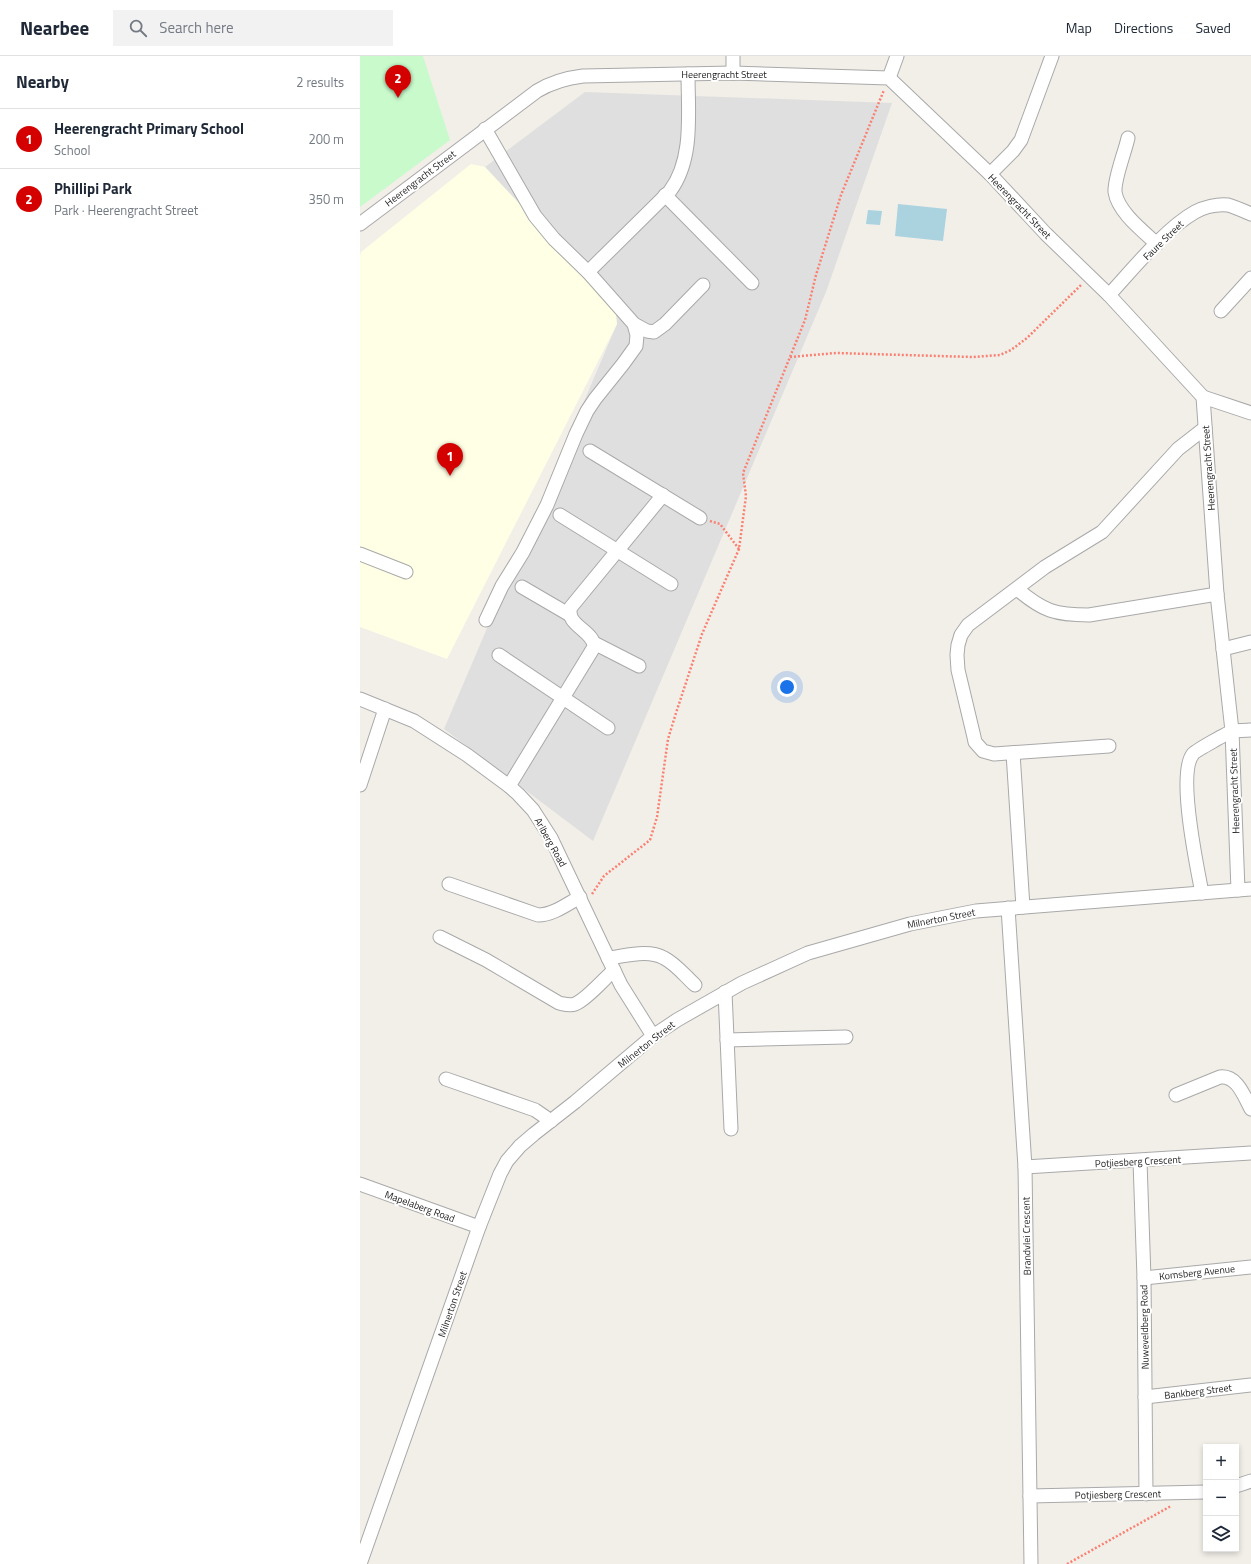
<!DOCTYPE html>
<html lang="en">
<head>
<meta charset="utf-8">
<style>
  :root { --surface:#fff; --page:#f2f2f3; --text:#1f2937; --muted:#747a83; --line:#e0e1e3; --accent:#d40000 }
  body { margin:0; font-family:"Titillium Web",sans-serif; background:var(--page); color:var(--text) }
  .controls { position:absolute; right:12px; bottom:12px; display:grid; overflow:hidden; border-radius:0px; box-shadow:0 2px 6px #0003 }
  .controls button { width:36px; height:36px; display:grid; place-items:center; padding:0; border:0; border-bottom:1px solid var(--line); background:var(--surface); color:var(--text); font:20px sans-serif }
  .you { position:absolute; left:427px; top:631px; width:14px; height:14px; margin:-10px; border:3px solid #fff; border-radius:50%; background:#1a73e8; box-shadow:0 0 0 6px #1a73e833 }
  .badge { display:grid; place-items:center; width:26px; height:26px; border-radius:50%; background:var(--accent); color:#fff; font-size:13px; font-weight:700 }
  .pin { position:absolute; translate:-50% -33px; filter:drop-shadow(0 1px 2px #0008) }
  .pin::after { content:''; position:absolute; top:21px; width:14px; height:12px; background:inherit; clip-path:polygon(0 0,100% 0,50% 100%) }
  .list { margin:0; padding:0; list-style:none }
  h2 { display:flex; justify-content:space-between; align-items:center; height:52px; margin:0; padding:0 16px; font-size:17px }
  h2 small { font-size:13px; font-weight:400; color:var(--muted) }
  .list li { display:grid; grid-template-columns:26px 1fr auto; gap:12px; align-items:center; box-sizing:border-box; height:60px; padding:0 16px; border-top:1px solid var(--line) }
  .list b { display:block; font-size:15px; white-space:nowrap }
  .list p { margin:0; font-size:13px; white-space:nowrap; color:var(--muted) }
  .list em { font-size:13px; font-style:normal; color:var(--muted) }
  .icon { flex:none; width:22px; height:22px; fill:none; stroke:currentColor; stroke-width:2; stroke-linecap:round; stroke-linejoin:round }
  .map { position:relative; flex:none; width:891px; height:1508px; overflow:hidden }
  header { display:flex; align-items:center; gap:24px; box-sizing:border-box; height:56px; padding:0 20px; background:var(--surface); border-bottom:1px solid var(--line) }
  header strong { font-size:19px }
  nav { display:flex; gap:22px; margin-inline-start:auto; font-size:14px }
  .search { width:280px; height:36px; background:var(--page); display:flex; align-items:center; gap:10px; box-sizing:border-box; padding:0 14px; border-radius:0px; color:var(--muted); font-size:15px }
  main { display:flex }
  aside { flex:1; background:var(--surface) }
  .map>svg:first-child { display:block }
  .residential { fill:#e0dfdf }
  .education { fill:#ffffe5 }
  .park { fill:#c8facc }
  .water { fill:#aad3df }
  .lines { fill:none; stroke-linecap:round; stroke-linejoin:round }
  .minor-casing { stroke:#a9a9a9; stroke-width:15 }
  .path { stroke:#fa8072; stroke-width:2.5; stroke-dasharray:2 2; stroke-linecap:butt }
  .minor { stroke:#fff; stroke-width:13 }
  .labels { text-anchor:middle; stroke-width:4; stroke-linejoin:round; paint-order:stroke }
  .street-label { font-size:10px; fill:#222; stroke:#fff }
</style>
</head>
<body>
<header>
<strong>Nearbee</strong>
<div class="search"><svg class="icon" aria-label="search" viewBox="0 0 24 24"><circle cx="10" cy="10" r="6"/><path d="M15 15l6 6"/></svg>Search here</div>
<nav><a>Map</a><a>Directions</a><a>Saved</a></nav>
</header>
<main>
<aside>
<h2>Nearby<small>2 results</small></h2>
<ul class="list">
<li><span class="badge">1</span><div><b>Heerengracht Primary School</b><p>School</p></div><em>200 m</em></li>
<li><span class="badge">2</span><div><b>Phillipi Park</b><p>Park · Heerengracht Street</p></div><em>350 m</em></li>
</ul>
</aside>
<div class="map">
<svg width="891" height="1508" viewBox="0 0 891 1508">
  <rect width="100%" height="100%" fill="#f2efe9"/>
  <!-- residential -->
  <path class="residential" d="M225,36L532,47L466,236L233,785L84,673L257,268L255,250L125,111Z"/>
  <!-- education -->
  <path class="education" d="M111,108L125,111L255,250L257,268L87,603L0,571V200L1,196Z"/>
  <!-- park -->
  <path class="park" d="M0,0H63L90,84L0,151Z"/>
  <!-- water -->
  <g class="water">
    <path d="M538,148L587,153L583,185L535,180Z"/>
    <path d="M508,154L522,155L520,169L506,168Z"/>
  </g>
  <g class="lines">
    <!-- minor casing -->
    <g class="minor-casing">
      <g id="minor">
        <path d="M373,0V17"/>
        <path d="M529,22L537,0"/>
        <path d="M125,73L175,160L194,183L228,216L274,268L287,275L294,276L305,268L343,229"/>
        <path d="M768,82C765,96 754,123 755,136C758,156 783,175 797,188"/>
        <path d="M630,118L653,95L661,84L692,0"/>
        <path d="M305,139L392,227"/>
        <path d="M0,168L177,35C192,26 206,22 223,20L373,17L529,22L630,118L686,178L749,239L843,341L857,538L872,675L878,834"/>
        <path d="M228,216L310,135C334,103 328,56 328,18"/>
        <path d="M749,239C773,213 805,173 835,156C844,151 857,148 868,149C875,151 884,155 891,158"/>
        <path d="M861,255L891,222"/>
        <path d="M843,341L891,357"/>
        <path d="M230,395L340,462"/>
        <path d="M200,459L311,528"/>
        <path d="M0,498L46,516"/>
        <path d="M162,531L210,559"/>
        <path d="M657,533C683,555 695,559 729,559L857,538"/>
        <path d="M126,564L142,530L163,496L187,449L216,378L227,355L235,343L263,308L276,290L277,279L274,268"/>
        <path d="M234,587L279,610"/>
        <path d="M863,593L891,586"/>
        <path d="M139,599L248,672"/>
        <path d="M0,643L54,665L107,699L149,730L158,738L173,754L191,782L261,929L293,980"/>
        <path d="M749,690L634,698L623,695L615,686L614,681L598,614L597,599L598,589L601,579L608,569L685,511L742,476L818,393L845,372"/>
        <path d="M653,697L663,851"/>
        <path d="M0,729L25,653"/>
        <path d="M149,730L234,591C235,575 204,569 211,551L303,439"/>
        <path d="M89,828L178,859C193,859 207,848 220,841"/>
        <path d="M842,837C837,811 817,717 833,698C835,695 869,676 873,675C878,674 885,675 891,674"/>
        <path d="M648,852L665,1111L671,1508"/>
        <path d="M80,881L126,904L199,947C204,948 210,950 215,948C226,944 245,922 254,914"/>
        <path d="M248,902C266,900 288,893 304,902C316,908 325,920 335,929"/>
        <path d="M365,936L371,1073"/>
        <path d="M367,984L486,981"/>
        <path d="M86,1023L175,1054L191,1065"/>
        <path d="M816,1039L860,1021C877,1019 884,1040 891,1053"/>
        <path d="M780,1105L784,1222L786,1438"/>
        <path d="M665,1111L891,1097"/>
        <path d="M0,1128L119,1171"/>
        <path d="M784,1222L891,1211"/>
        <path d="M785,1341L891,1329"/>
        <path d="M876,1430L891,1425"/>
        <path d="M670,1440L846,1436"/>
        <path d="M0,1508L119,1171L140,1118L147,1105L160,1090L174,1078L215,1046L293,980L317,964L382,927L448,897L550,868L616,855L891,833"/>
      </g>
    </g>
    <!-- path -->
    <g class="path">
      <path d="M430,301L476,297L613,301L640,299L651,294L667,282L721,229"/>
      <path d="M350,465L360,468L379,493"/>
      <path d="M232,838L244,820L290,784L297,761L308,683L316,657L342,578L379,493L386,440L383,417L445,264L456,219L481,139L524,34"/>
      <path d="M707,1508L811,1450"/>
    </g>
    <!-- minor -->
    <use href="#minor" class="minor"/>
  </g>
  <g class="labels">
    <!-- street labels -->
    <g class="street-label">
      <text x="364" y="22">Heerengracht Street</text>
      <text transform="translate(60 122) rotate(-37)" y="4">Heerengracht Street</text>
      <text transform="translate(660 150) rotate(46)" y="4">Heerengracht Street</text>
      <text transform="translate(803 184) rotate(-44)" y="4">Faure Street</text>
      <text transform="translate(848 412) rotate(-94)" y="4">Heerengracht Street</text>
      <text transform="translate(874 735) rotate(-92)" y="4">Heerengracht Street</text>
      <text transform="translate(191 786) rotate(61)" y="4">Arlberg Road</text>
      <text transform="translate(581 862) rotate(-11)" y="4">Milnerton Street</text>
      <text transform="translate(286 988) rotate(-38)" y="4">Milnerton Street</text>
      <text transform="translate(778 1105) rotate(-3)" y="4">Potjiesberg Crescent</text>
      <text transform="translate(60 1150) rotate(20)" y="4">Mapelaberg Road</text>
      <text transform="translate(666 1180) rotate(-91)" y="4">Brandvlei Crescent</text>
      <text transform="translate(837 1216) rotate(-6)" y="4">Komsberg Avenue</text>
      <text transform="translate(92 1248) rotate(-71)" y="4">Milnerton Street</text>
      <text transform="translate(784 1271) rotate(-91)" y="4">Nuweveldberg Road</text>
      <text transform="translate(838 1335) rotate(-7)" y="4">Bankberg Street</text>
      <text transform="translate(758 1438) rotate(-1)" y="4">Potjiesberg Crescent</text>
    </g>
  </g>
</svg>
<div class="controls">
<button>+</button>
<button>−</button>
<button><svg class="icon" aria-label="layers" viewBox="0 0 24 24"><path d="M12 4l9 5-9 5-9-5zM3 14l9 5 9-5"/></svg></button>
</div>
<div class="you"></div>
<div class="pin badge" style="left:90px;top:420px">1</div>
<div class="pin badge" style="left:38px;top:42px">2</div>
</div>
</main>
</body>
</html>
